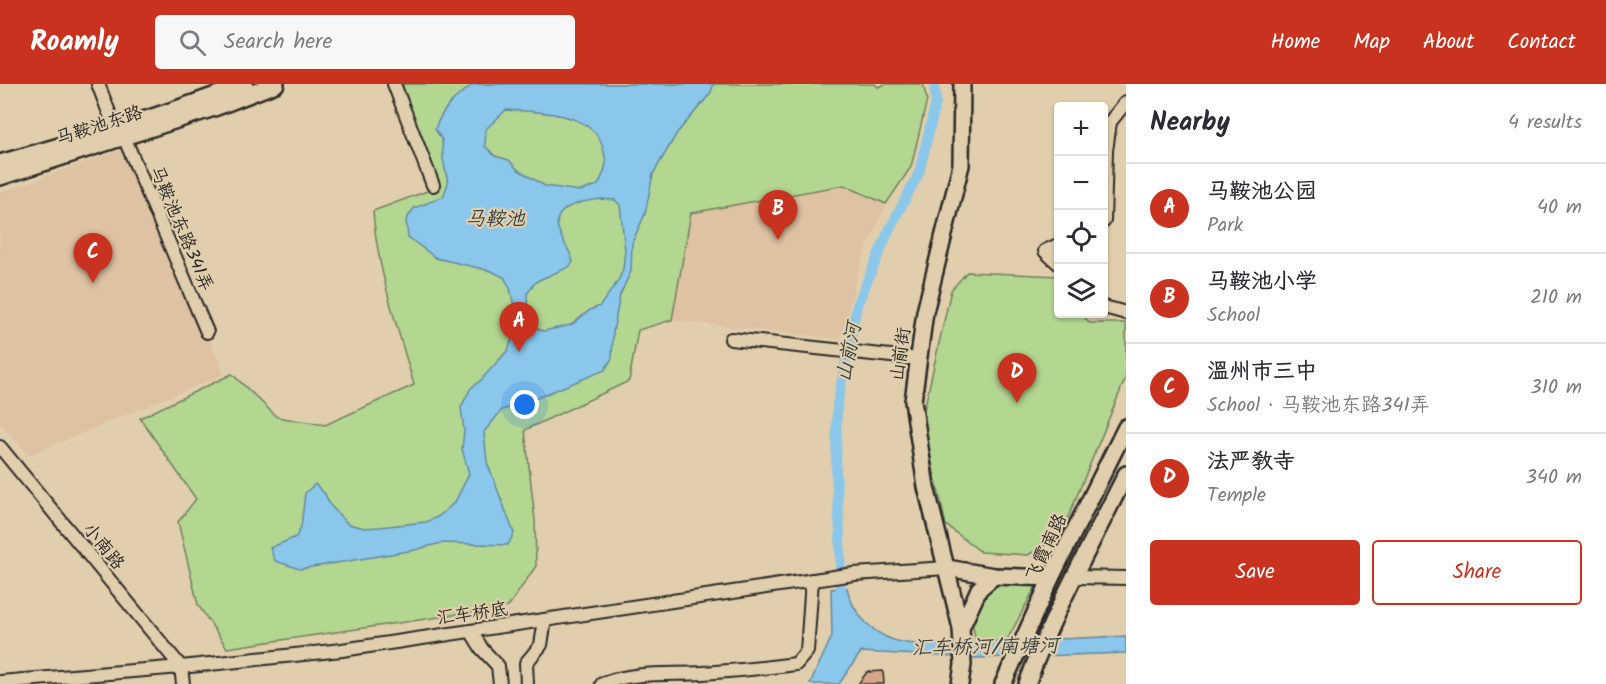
<!DOCTYPE html>
<html lang="en">
<head>
<meta charset="utf-8">
<style>
  :root { --surface:#fff; --page:#f7f7f7; --text:#2b2b33; --muted:#7c7c81; --line:#e1e1e2; --accent:#c8321e }
  body { margin:0; font-family:Kalam,"LXGW WenKai TC",sans-serif; background:var(--page); color:var(--text) }
  .controls { position:absolute; right:18px; top:18px; display:grid; overflow:hidden; border-radius:6px; box-shadow:0 2px 4px #0004 }
  .controls button { width:54px; height:54px; display:grid; place-items:center; padding:0; border:0; border-bottom:2px solid var(--line); background:var(--surface); color:var(--text); font:30px sans-serif }
  .you { position:absolute; left:525px; top:321px; width:21px; height:21px; margin:-15px; border:4px solid #fff; border-radius:50%; background:#1a73e8; box-shadow:0 0 0 9px #1a73e833 }
  .badge { display:grid; place-items:center; width:39px; height:39px; border-radius:50%; background:var(--accent); color:#fff; font-size:20px; font-weight:700 }
  .pin { position:absolute; translate:-50% -50px; filter:drop-shadow(0 2px 3px #0008) }
  .pin::after { content:''; position:absolute; top:32px; width:21px; height:18px; background:inherit; clip-path:polygon(0 0,100% 0,50% 100%) }
  .list { margin:0; padding:0; list-style:none }
  h2 { display:flex; justify-content:space-between; align-items:center; height:78px; margin:0; padding:0 24px; font-size:26px }
  h2 small { font-size:20px; font-weight:400; color:var(--muted) }
  .list li { display:grid; grid-template-columns:39px 1fr auto; gap:18px; align-items:center; box-sizing:border-box; height:90px; padding:0 24px; border-top:2px solid var(--line) }
  .list b { display:block; font-size:22px; white-space:nowrap }
  .list p { margin:0; font-size:20px; white-space:nowrap; color:var(--muted) }
  .list em { font-size:20px; font-style:normal; color:var(--muted) }
  .actions { display:flex; gap:12px; padding:18px 24px }
  .actions a { flex:1; padding:14px 0; border:2px solid var(--accent); border-radius:6px; text-align:center; font-size:21px; color:var(--accent) }
  .actions .main { background:var(--accent); color:#fff }
  .icon { flex:none; width:33px; height:33px; fill:none; stroke:currentColor; stroke-width:2; stroke-linecap:round; stroke-linejoin:round }
  .map { position:relative; flex:none; width:1126px; height:600px; overflow:hidden }
  header { display:flex; align-items:center; gap:36px; box-sizing:border-box; height:84px; padding:0 30px; background:var(--accent); color:#fff }
  header strong { font-size:28px }
  nav { display:flex; gap:33px; margin-inline-start:auto; font-size:21px }
  .search { width:420px; height:54px; background:var(--page); display:flex; align-items:center; gap:15px; box-sizing:border-box; padding:0 21px; border-radius:6px; color:var(--muted); font-size:22px }
  main { display:flex }
  aside { flex:1; background:var(--surface) }
  .map>svg:first-child { display:block }
  .built { fill:#dec2a2 }
  .green { fill:#b3d691; stroke:#6f805e; stroke-width:1.5 }
  .water { fill:#8ac7ea; stroke:#64899e; stroke-width:1.5; fill-rule:evenodd }
  .lines { fill:none; stroke-linecap:round; stroke-linejoin:round }
  .canal { stroke:#8ac7ea; stroke-width:10 }
  .building { fill:#d7a789; stroke:#2b2b2b; stroke-width:1.5 }
  .minor-casing { stroke:#2b2b2b; stroke-width:16 }
  .major-casing { stroke:#2b2b2b; stroke-width:20 }
  .minor { stroke:#e1ceac; stroke-width:12 }
  .major { stroke:#e1ceac; stroke-width:15 }
  .labels { text-anchor:middle; stroke-width:4.5; stroke-linejoin:round; paint-order:stroke }
  .street-label { font-size:18px; fill:#2b2b2b; stroke:#e1ceac }
  .water-label { font-size:20px; font-style:italic; fill:#394248; stroke:#e1ceac }
</style>
</head>
<body>
<header>
<strong>Roamly</strong>
<div class="search"><svg class="icon" aria-label="search" viewBox="0 0 24 24"><circle cx="10" cy="10" r="6"/><path d="M15 15l6 6"/></svg>Search here</div>
<nav><a>Home</a><a>Map</a><a>About</a><a>Contact</a></nav>
</header>
<main>
<div class="map">
<svg width="1126" height="600" viewBox="0 0 1126 600">
  <rect width="100%" height="100%" fill="#e1ceac"/>
  <filter id="ink" filterUnits="userSpaceOnUse"><feTurbulence type="fractalNoise" baseFrequency=".0167" numOctaves="2"/><feDisplacementMap in="SourceGraphic" scale="12" xChannelSelector="R" yChannelSelector="G"/><feConvolveMatrix kernelMatrix="1 2 1 2 8 2 1 2 1" color-interpolation-filters="sRGB"/></filter>
  <g filter="url(#ink)">
    <!-- built -->
    <g class="built">
      <path d="M128,63L224,290L29,371L0,339V109Z"/>
      <path d="M844,101L886,120L859,183L841,255L672,236L691,129Z"/>
    </g>
    <!-- green -->
    <g class="green">
      <path d="M402,0H875L878,3L885,0H923L927,16L911,83L886,120L844,101L691,129L672,236L638,246L629,297L525,346L535,436L536,482L508,523L227,564L198,521L178,438L196,415L140,334L232,290L277,333L325,341L414,301C398,244 377,186 373,127L438,103Z"/>
      <path d="M967,188L1058,192V230H1083L1089,239H1126V293L1060,453L1028,471L981,468L946,441L922,335L951,206Z"/>
      <path d="M992,497L1037,500L1006,558H976L970,528Z"/>
    </g>
    <!-- water -->
    <g class="water">
      <path d="M474,0H714L710,10L677,49L653,90L645,130L632,159L631,187L620,211L613,248L612,274L605,286L524,319L502,326L484,348L487,378L514,449L508,461L441,459L415,466L300,485L275,477L270,464L296,453L301,443L305,409L315,400L325,410L330,421L348,440L365,444L379,443L426,438L439,432L455,418L469,390L462,365L464,347L461,323L471,304L481,296L508,266L515,247L516,232L510,204L504,193L491,187L436,174L408,153L406,136L414,124L443,113L448,99L443,75L442,56L435,45C443,23 455,13 474,0ZM506,26C536,28 591,27 602,61C608,80 607,83 598,101L580,107L545,102L517,85L509,76L495,72L485,62L486,45ZM601,115L615,116L620,121L625,166L623,185L618,197L600,222L590,226L571,241L544,247L538,245L532,240L528,231L527,210L534,200L539,196L569,183L573,178C569,163 563,160 559,147C549,122 584,117 601,115Z"/>
      <path d="M847,504C853,532 877,555 906,559C928,562 953,559 975,558C1025,557 1076,554 1126,552V569L977,574L861,568L839,600H810L832,552L831,505Z"/>
    </g>
    <g class="lines">
      <!-- canal -->
      <path class="canal" d="M841,518L840,448L836,391L837,321L857,221L890,144L919,89L936,18L934,0"/>
    </g>
    <!-- building -->
    <path class="building" d="M883,587L884,600H858L867,588Z"/>
    <g class="lines">
      <!-- minor casing -->
      <g class="minor-casing">
        <g id="minor">
          <path d="M98,0L115,44"/>
          <path d="M394,0L433,101"/>
          <path d="M124,53L207,248"/>
          <path d="M1104,137L1106,67L1110,38L1126,18"/>
          <path d="M1058,161L1045,167L1058,179"/>
          <path d="M1104,223L1126,229"/>
          <path d="M731,255L919,275"/>
          <path d="M0,363L181,583L183,600"/>
          <path d="M1076,493L1126,494"/>
          <path d="M471,547L482,565L498,582L500,600"/>
          <path d="M0,598L181,583L342,566L854,490L947,484"/>
          <path d="M527,600L526,579L541,561L545,536"/>
          <path d="M602,600C634,587 669,591 703,589C734,587 765,584 796,580L807,567L812,496"/>
        </g>
      </g>
      <!-- major casing -->
      <g class="major-casing">
        <g id="major">
          <path d="M0,79C82,56 166,31 245,0"/>
          <path d="M0,93L217,23L276,0"/>
          <path d="M947,484L994,492L1051,494"/>
          <path d="M961,544L979,505L994,492"/>
          <path d="M960,600L963,581L961,544L926,403L913,317L925,228L961,81L962,0"/>
          <path d="M1003,600L1051,494L1126,343"/>
          <path d="M1027,600C1053,528 1092,459 1126,390"/>
        </g>
      </g>
      <!-- minor -->
      <use href="#minor" class="minor"/>
      <!-- major -->
      <use href="#major" class="major"/>
    </g>
  </g>
  <g class="labels">
    <!-- street labels -->
    <g class="street-label">
      <text transform="translate(99 41) rotate(-18)" y="6">马鞍池东路</text>
      <text transform="translate(182 144) rotate(67)" y="6">马鞍池东路341弄</text>
      <text transform="translate(900 270) rotate(-82)" y="6">山前街</text>
      <text transform="translate(104 462) rotate(51)" y="6">小南路</text>
      <text transform="translate(1046 463) rotate(-65)" y="6">飞霞南路</text>
      <text transform="translate(472 529) rotate(-8)" y="6">汇车桥底</text>
    </g>
    <!-- water labels -->
    <g class="water-label">
      <text x="495" y="141">马鞍池</text>
      <text transform="translate(848 268) rotate(-79)" y="7">山前河</text>
      <text transform="translate(985 562) rotate(-1)" y="7">汇车桥河/南塘河</text>
    </g>
  </g>
</svg>
<div class="controls">
<button>+</button>
<button>−</button>
<button><svg class="icon" aria-label="locate" viewBox="0 0 24 24"><circle cx="12" cy="12" r="6"/><path d="M12 2v4M12 18v4M2 12h4M18 12h4"/></svg></button>
<button><svg class="icon" aria-label="layers" viewBox="0 0 24 24"><path d="M12 4l9 5-9 5-9-5zM3 14l9 5 9-5"/></svg></button>
</div>
<div class="you"></div>
<div class="pin badge" style="left:519px;top:268px">A</div>
<div class="pin badge" style="left:778px;top:156px">B</div>
<div class="pin badge" style="left:93px;top:199px">C</div>
<div class="pin badge" style="left:1017px;top:319px">D</div>
</div>
<aside>
<h2>Nearby<small>4 results</small></h2>
<ul class="list">
<li><span class="badge">A</span><div><b>马鞍池公园</b><p>Park</p></div><em>40 m</em></li>
<li><span class="badge">B</span><div><b>马鞍池小学</b><p>School</p></div><em>210 m</em></li>
<li><span class="badge">C</span><div><b>温州市三中</b><p>School · 马鞍池东路341弄</p></div><em>310 m</em></li>
<li><span class="badge">D</span><div><b>法严教寺</b><p>Temple</p></div><em>340 m</em></li>
</ul>
<div class="actions"><a class="main">Save</a><a>Share</a></div>
</aside>
</main>
</body>
</html>
